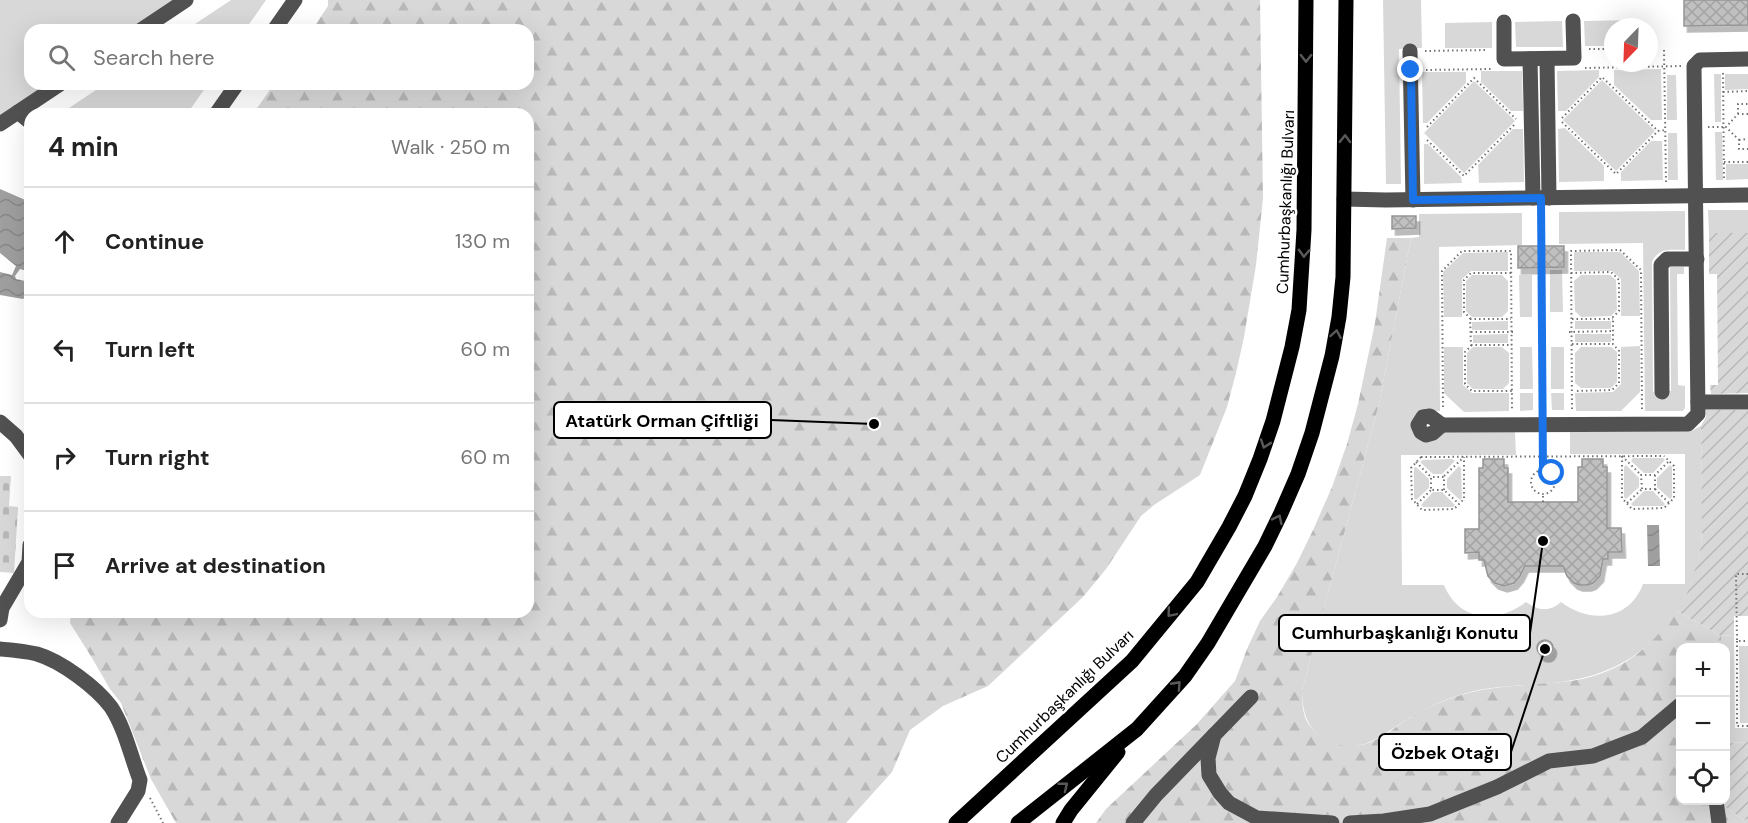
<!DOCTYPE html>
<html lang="en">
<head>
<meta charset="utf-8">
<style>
  :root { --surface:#fff; --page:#f6f6f6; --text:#222; --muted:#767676; --line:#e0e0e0 }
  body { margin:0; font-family:"DM Sans",sans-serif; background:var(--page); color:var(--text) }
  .controls { position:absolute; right:18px; bottom:18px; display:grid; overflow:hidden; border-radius:12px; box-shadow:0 6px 24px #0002 }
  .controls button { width:54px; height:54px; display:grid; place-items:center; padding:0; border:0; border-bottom:2px solid var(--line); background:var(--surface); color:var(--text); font:30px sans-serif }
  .compass { position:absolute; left:1604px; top:18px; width:54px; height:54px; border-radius:50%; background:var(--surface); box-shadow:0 6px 24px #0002; rotate:203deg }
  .stop { position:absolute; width:18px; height:18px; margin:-14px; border:4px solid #1a73e8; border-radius:50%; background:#fff }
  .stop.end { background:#1a73e8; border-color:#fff; box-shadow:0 2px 6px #0008 }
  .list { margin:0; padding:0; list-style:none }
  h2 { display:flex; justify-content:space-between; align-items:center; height:78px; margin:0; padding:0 24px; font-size:26px }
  h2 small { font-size:20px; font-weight:400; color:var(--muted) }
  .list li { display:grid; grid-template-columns:39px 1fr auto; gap:18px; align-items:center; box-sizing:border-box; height:108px; padding:0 24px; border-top:2px solid var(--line) }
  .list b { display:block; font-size:22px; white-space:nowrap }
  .list em { font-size:20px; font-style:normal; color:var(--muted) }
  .icon { flex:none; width:33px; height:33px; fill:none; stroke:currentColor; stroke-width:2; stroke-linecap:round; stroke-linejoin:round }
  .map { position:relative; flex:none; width:1748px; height:823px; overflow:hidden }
  .search { position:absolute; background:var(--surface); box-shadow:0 6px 24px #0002; left:24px; top:24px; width:510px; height:66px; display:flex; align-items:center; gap:15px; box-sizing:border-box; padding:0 21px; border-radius:18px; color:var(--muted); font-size:22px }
  .panel { position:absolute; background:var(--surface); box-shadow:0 6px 24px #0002; left:24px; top:108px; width:510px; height:510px; border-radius:18px }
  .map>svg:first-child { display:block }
  .grass { fill:#d8d8d8 }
  .forest { fill:url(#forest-firs) }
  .cemetery { fill:url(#cemetery-stones) }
  .garden { fill:url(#garden-furrows) }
  .water { fill:url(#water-waves) }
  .building { fill:url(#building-cross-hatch); stroke:#959595; stroke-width:1.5; filter:url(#shadow) }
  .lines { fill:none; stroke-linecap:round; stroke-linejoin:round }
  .path { stroke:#737373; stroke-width:2; stroke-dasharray:1.5 3; stroke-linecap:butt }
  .minor { stroke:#515151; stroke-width:15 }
  .major { stroke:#000; stroke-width:15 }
  .oneway { stroke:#595959 }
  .route { stroke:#1a73e8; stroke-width:8 }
  .labels { text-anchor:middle; stroke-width:5; stroke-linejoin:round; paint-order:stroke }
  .street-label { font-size:16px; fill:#000; stroke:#fff }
  .leader { fill:none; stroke:#000; stroke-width:2 }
  .callout-dot { fill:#000; stroke:#fff; stroke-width:2 }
  .callout { fill:#fff; stroke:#000; stroke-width:2 }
  .callout-label { font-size:18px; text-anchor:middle; font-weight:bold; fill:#000 }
</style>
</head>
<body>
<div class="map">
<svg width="1748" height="823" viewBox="0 0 1748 823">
  <defs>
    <pattern id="forest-firs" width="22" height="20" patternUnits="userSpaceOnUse" patternTransform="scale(1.5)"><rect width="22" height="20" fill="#d8d8d8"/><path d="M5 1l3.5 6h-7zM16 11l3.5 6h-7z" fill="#b8b8b8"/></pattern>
    <pattern id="cemetery-stones" width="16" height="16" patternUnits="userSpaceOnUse" patternTransform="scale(1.5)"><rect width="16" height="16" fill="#d8d8d8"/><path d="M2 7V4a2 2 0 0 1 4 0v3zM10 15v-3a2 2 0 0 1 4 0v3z" fill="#b8b8b8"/></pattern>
    <pattern id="garden-furrows" width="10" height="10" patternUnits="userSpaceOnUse" patternTransform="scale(1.5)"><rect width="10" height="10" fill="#d8d8d8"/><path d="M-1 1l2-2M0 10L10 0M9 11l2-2" fill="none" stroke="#b8b8b8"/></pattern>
    <pattern id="water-waves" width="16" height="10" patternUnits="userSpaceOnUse" patternTransform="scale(1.5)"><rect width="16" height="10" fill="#9f9f9f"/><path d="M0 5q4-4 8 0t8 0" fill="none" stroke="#878787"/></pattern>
    <pattern id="building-cross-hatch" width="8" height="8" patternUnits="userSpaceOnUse" patternTransform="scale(1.5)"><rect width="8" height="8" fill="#c0c0c0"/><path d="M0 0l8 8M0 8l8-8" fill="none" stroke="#a3a3a3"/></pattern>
    <filter id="shadow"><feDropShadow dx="3.5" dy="6" stdDeviation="0" flood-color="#0004"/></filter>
  </defs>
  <rect width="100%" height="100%" fill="#fff"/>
  <!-- grass -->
  <g class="grass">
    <path d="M0,0H186L141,30H30V84H60L0,124Z"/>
    <path d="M231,0H266L245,30H186Z"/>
    <path d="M1383,0H1421L1422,48L1399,49L1401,184H1386Z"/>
    <path d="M1632,20V27H1613V46H1585L1584,21Z"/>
    <path d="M1562,21L1563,47H1516L1515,22Z"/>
    <path d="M1492,22V48H1445V23Z"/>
    <path d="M1661,69L1662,120H1651L1614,85V70Z"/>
    <path d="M1599,70V77L1566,111H1558L1557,71Z"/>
    <path d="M1481,71H1522L1523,111H1511L1481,82Z"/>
    <path d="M1422,72H1466V83L1427,123H1423Z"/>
    <path d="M1714,74H1721V122H1715Z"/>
    <path d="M1725,74H1748V89L1725,90Z"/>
    <path d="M1667,75H1676L1677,120H1667Z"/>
    <path d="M1602,80L1655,131L1616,171L1563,120Z"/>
    <path d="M1474,81L1515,121L1464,173L1424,133Z"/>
    <path d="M105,84H208L187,114H60Z"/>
    <path d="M1565,128L1604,166V181L1559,182L1558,129Z"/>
    <path d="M1513,129H1523L1524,182L1479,183L1478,165Z"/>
    <path d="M1715,132H1722L1723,180H1716Z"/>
    <path d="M1668,133H1677L1678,180H1668Z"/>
    <path d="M1651,141H1662L1663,180L1621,181V172Z"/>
    <path d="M1424,144H1428L1461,177L1462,183L1424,184Z"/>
    <path d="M1726,164H1748V179L1726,180Z"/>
    <path d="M1708,210H1748V233H1709Z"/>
    <path d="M1685,211V250C1671,250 1659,247 1652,262L1653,392L1671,391L1670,267H1684V274H1677L1678,385L1685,386V408L1683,411H1645L1643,243L1559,244V212Z"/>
    <path d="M1522,213V245L1439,247L1440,411H1425L1413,425L1442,432H1515L1516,455H1401L1402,585H1444C1459,622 1498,624 1526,602C1538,611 1550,612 1561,602C1590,624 1629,621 1643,584H1685V454H1570V432L1691,431L1701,426C1701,452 1702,478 1702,504C1702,522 1703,540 1699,558C1687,619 1639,667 1578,679C1538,688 1497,682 1457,696C1441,701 1423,709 1408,719C1386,732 1366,752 1338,745C1310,737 1302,716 1302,690L1379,404L1411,238L1419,237V214Z"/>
    <path d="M1508,252V271H1471L1462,279V317H1444L1443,272L1463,253Z"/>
    <path d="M1574,252H1620L1639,271L1640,316H1621V279L1612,271H1574Z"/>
    <path d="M1550,270H1562L1563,312H1550Z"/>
    <path d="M1472,275H1502L1508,281V311L1502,317H1472L1466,311V281Z"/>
    <path d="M1519,275H1532V317H1520Z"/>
    <path d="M1581,275H1610L1616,280L1617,310L1611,316L1581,317L1575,311L1574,281Z"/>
    <path d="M1508,321V330H1472V322Z"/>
    <rect x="1575" y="321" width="36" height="8"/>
    <path d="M1508,334V343H1473V335Z"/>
    <rect x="1575" y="334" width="36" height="8"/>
    <path d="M1640,346V392L1621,411H1576L1575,393L1613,392L1621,384V347Z"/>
    <path d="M1444,347H1463V385L1472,393H1509V411L1464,412L1444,393Z"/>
    <path d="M1473,347H1502L1509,353V383L1503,389H1473L1467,383V353Z"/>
    <path d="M1520,347H1532L1533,389H1520Z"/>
    <rect x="1551" y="347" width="13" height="42"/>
    <path d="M1581,347H1611L1617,352V382L1611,388H1581L1575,383V353Z"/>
    <path d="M1520,393H1533V410L1520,411Z"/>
    <path d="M1551,393H1564V410H1552Z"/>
    <path d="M1633,458H1663L1665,460L1653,473H1644L1631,461Z"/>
    <path d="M1452,459L1455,461L1442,474H1433L1420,462L1423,460Z"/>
    <path d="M1626,465L1639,478V487L1626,499L1624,497V467Z"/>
    <path d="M1670,465L1672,467V497L1670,499L1657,487V478Z"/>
    <path d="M1459,466L1461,468L1462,498L1460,500L1447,488V479Z"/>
    <path d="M1416,467L1429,479V488L1416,500L1414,498V468Z"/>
    <path d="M1644,491H1653L1665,504L1663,506H1633L1631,504Z"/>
    <path d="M1433,492H1442L1455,505L1453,507H1423L1421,505Z"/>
    <path d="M1734,635L1735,728H1748V742L1726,743V648L1721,647V636Z"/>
    <path d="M1739,646H1748V723H1740Z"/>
  </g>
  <!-- forest -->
  <g class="forest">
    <path d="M328,0H1260L1263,198L1256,265L1244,337L1236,373L1227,407L1200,475L1154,505L1141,516L1106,569L1083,597L988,686L943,706L910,730L892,772L846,823H176L151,779L121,703L110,689L92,658L70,623L71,612H528V114H253L274,84H528V30H312L328,6Z"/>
    <path d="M1387,238H1411L1379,404L1302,690C1302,699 1302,708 1305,717C1312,735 1333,747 1352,746C1374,746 1391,730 1408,719C1421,710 1435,704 1449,699C1483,686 1517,686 1552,683C1610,679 1643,658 1677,611L1721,636V647L1680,648V800L1724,801L1725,807L1744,820L1748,819V823H1096L1106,809L1196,725L1235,681L1247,649L1260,621L1277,597L1297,563L1314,528L1332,487L1347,444L1358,404L1375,323Z"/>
  </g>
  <!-- cemetery -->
  <path class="cemetery" d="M0,476H11L9,506L18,507L14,573L0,572Z"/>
  <!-- garden -->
  <g class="garden">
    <path d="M1709,233H1748V393L1711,394L1710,385H1718L1717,274H1709Z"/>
    <path d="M1706,410H1748V616H1734V635L1721,636L1677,611L1686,596L1699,558L1702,536L1701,426L1706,417Z"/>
    <path d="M1748,742V819L1744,820L1725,807L1726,743Z"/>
  </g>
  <!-- water -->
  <g class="water">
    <path d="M0,189L30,202V272L20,269L15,276L16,279L30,282V296L28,295L23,299L0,295V272L12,275L16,266L0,253Z"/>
    <path d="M1647,525H1659L1660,566H1648Z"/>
  </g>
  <!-- building -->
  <g class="building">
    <path d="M1684,0H1748V25L1684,26Z"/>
    <path d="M1392,216H1416V228L1392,229Z"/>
    <path d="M1518,246H1564V267L1518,268Z"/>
    <path d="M1483,459H1504V468H1508V502H1578V467H1582V459H1603V467H1607V528H1621L1622,552H1608V559H1603L1600,576L1593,583L1588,585H1579L1574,583L1567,576L1563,566H1525L1520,576L1514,583L1504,586L1495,583L1488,576L1484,560H1479V552L1465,553V529H1479V468H1483Z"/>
    <circle cx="1545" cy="648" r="8"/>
  </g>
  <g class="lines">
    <!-- path -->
    <g class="path">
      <path d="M1589,49H1613"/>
      <path d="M1664,50L1666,182"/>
      <path d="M1425,51L1488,50"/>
      <path d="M1585,68L1681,66"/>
      <path d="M1426,70L1492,69"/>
      <path d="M1723,73L1724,181"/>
      <path d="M1723,92L1748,91"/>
      <path d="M1738,114V104H1748"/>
      <path d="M1748,114H1738L1726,127L1739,140V149H1748"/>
      <path d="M1562,118L1602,77L1658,131"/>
      <path d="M1562,122L1616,174L1658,131L1665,130"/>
      <path d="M1427,127L1474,78L1516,119"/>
      <path d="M1708,127H1723"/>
      <path d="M1427,140L1464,176L1516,123"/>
      <path d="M1739,140L1748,139"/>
      <path d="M1724,162H1748"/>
      <path d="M1541,213L1542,411"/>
      <path d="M1511,273H1471L1464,280V312L1470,318L1471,346L1465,352V384L1472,391H1512"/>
      <path d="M1571,273L1611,272L1619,280V311L1613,317V344L1619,351V383L1612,390L1574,391"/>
      <path d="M1470,319H1511"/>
      <path d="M1572,319H1613"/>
      <path d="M1471,332H1514"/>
      <path d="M1569,332L1613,331"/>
      <path d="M1572,344H1613"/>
      <path d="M1471,345H1512"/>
      <path d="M1443,407L1442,271L1462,251H1511L1512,410"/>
      <path d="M1572,409L1571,251L1620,250L1641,270L1642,409"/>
      <path d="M1543,438V469"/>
      <path d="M1622,456V498L1632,509L1664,508L1674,498V466L1664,456"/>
      <path d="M1622,456L1641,475"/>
      <path d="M1421,457L1664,456"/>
      <path d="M1421,457L1411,468L1412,499L1422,510L1454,509L1464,499V457"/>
      <path d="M1416,462L1431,477"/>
      <circle cx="1543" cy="482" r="12"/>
      <path d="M1655,475V489H1642L1641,475H1655L1669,461"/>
      <path d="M1444,476L1464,457"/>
      <path d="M1655,489L1669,503"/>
      <path d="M1444,490V477H1431V490H1444L1458,503"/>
      <path d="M1543,502V494"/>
      <path d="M1627,503L1642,489"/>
      <path d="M1417,504L1431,490"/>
      <path d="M1748,574H1736L1737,641H1748"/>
      <path d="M1737,641V726H1748"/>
      <path d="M150,798L163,823"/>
    </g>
    <!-- minor -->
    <g class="minor">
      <path d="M1504,22V59L1574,58L1573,21"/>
      <path d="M141,30L186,0"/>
      <path d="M274,30L295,0"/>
      <path d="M1410,51L1413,200"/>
      <path d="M1530,59L1533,198"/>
      <path d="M1547,59L1549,198"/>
      <path d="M18,112L30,122"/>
      <path d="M216,114L237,84"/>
      <path d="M0,124L60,84"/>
      <path d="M1344,199L1386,200L1748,195"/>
      <path d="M1662,392L1661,265L1667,259H1697"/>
      <path d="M1698,402H1748"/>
      <path d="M1430,416L1442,425L1433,433L1426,435L1421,432L1418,425L1423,417Z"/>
      <path d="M0,422L16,436L30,455"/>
      <path d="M1442,425L1688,424L1698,414L1694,66L1700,60L1748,59"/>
      <path d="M0,620L2,608L29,562L30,545"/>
      <path d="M0,649C12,650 25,651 37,654C61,661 96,687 111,707C125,728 131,757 140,780L138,791L118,823"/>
      <path d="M1214,735L1208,758L1209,775L1220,793L1229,803L1257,818L1332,823"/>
      <path d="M1716,800L1719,823"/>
      <path d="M1133,823L1156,795L1251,697"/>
      <path d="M1350,823L1384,821L1430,814L1497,787L1549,761L1593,756L1642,737L1680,705"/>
    </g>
    <!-- major -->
    <g class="major">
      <path d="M956,823L1132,661L1197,582L1229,527L1245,496L1260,459L1273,421L1292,347L1299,310L1304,230L1306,0"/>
      <path d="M1018,823L1137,729L1185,676L1208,643L1265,546L1281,513L1298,474L1312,433L1332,356L1339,317L1343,277L1346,0"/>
      <path d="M1063,823L1071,810L1118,752"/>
    </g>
  </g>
  <!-- one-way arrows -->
  <defs><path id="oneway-chevron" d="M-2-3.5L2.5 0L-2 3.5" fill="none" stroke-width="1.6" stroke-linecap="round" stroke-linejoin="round" transform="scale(1.5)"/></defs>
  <g class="oneway">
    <use href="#oneway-chevron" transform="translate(1306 58) rotate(90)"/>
    <use href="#oneway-chevron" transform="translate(1345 139) rotate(-89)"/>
    <use href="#oneway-chevron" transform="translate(1304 253) rotate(92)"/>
    <use href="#oneway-chevron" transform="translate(1336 334) rotate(-80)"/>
    <use href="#oneway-chevron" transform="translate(1265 444) rotate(109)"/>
    <use href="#oneway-chevron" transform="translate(1278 519) rotate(-64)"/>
    <use href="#oneway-chevron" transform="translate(1171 613) rotate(130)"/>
    <use href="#oneway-chevron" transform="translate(1177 685) rotate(-48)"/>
    <use href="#oneway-chevron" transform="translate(1064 786) rotate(-38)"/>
  </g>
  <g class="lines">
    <!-- route -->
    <path class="route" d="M1411,70L1413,200L1541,198L1543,470L1552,473"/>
  </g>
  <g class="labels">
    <!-- street labels -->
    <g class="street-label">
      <text transform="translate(1285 202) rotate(-88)" y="6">Cumhurbaşkanlığı Bulvarı</text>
      <text transform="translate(1064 696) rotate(-44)" y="6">Cumhurbaşkanlığı Bulvarı</text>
    </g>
  </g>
  <!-- callouts -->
  <path class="leader" d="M874 424L771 420M1543 541L1530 633M1545 649L1511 752"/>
  <g class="callout-dot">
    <circle cx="874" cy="424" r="6"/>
    <circle cx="1543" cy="541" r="6"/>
    <circle cx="1545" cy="649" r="6"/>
  </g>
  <g class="callout">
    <rect x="554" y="402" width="217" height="36" rx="6"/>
    <rect x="1279" y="615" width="251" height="36" rx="6"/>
    <rect x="1379" y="734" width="132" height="36" rx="6"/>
  </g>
  <g class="callout-label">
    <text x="662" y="427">Atatürk Orman Çiftliği</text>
    <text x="1405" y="639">Cumhurbaşkanlığı Konutu</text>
    <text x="1445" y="759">Özbek Otağı</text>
  </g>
</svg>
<div class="controls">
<button>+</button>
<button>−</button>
<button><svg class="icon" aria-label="locate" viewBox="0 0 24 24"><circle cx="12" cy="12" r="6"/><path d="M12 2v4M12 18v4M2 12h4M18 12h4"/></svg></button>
</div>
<svg class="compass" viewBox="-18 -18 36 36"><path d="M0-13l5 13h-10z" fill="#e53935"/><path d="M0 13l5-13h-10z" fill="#767676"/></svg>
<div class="stop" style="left:1552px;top:473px"></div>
<div class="stop end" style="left:1411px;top:70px"></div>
<div class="search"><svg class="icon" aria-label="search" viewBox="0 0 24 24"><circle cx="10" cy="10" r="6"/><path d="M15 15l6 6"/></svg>Search here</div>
<section class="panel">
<h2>4 min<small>Walk · 250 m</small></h2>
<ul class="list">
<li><svg class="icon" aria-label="ahead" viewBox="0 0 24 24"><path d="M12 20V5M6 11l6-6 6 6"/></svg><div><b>Continue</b></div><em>130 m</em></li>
<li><svg class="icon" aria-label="left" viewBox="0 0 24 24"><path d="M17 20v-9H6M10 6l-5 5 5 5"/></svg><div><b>Turn left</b></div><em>60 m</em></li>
<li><svg class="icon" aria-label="right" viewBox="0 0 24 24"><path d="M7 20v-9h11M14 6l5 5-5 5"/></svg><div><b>Turn right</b></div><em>60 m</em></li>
<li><svg class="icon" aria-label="arrive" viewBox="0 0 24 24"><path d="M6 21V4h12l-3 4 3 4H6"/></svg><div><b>Arrive at destination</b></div></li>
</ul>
</section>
</div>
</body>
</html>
